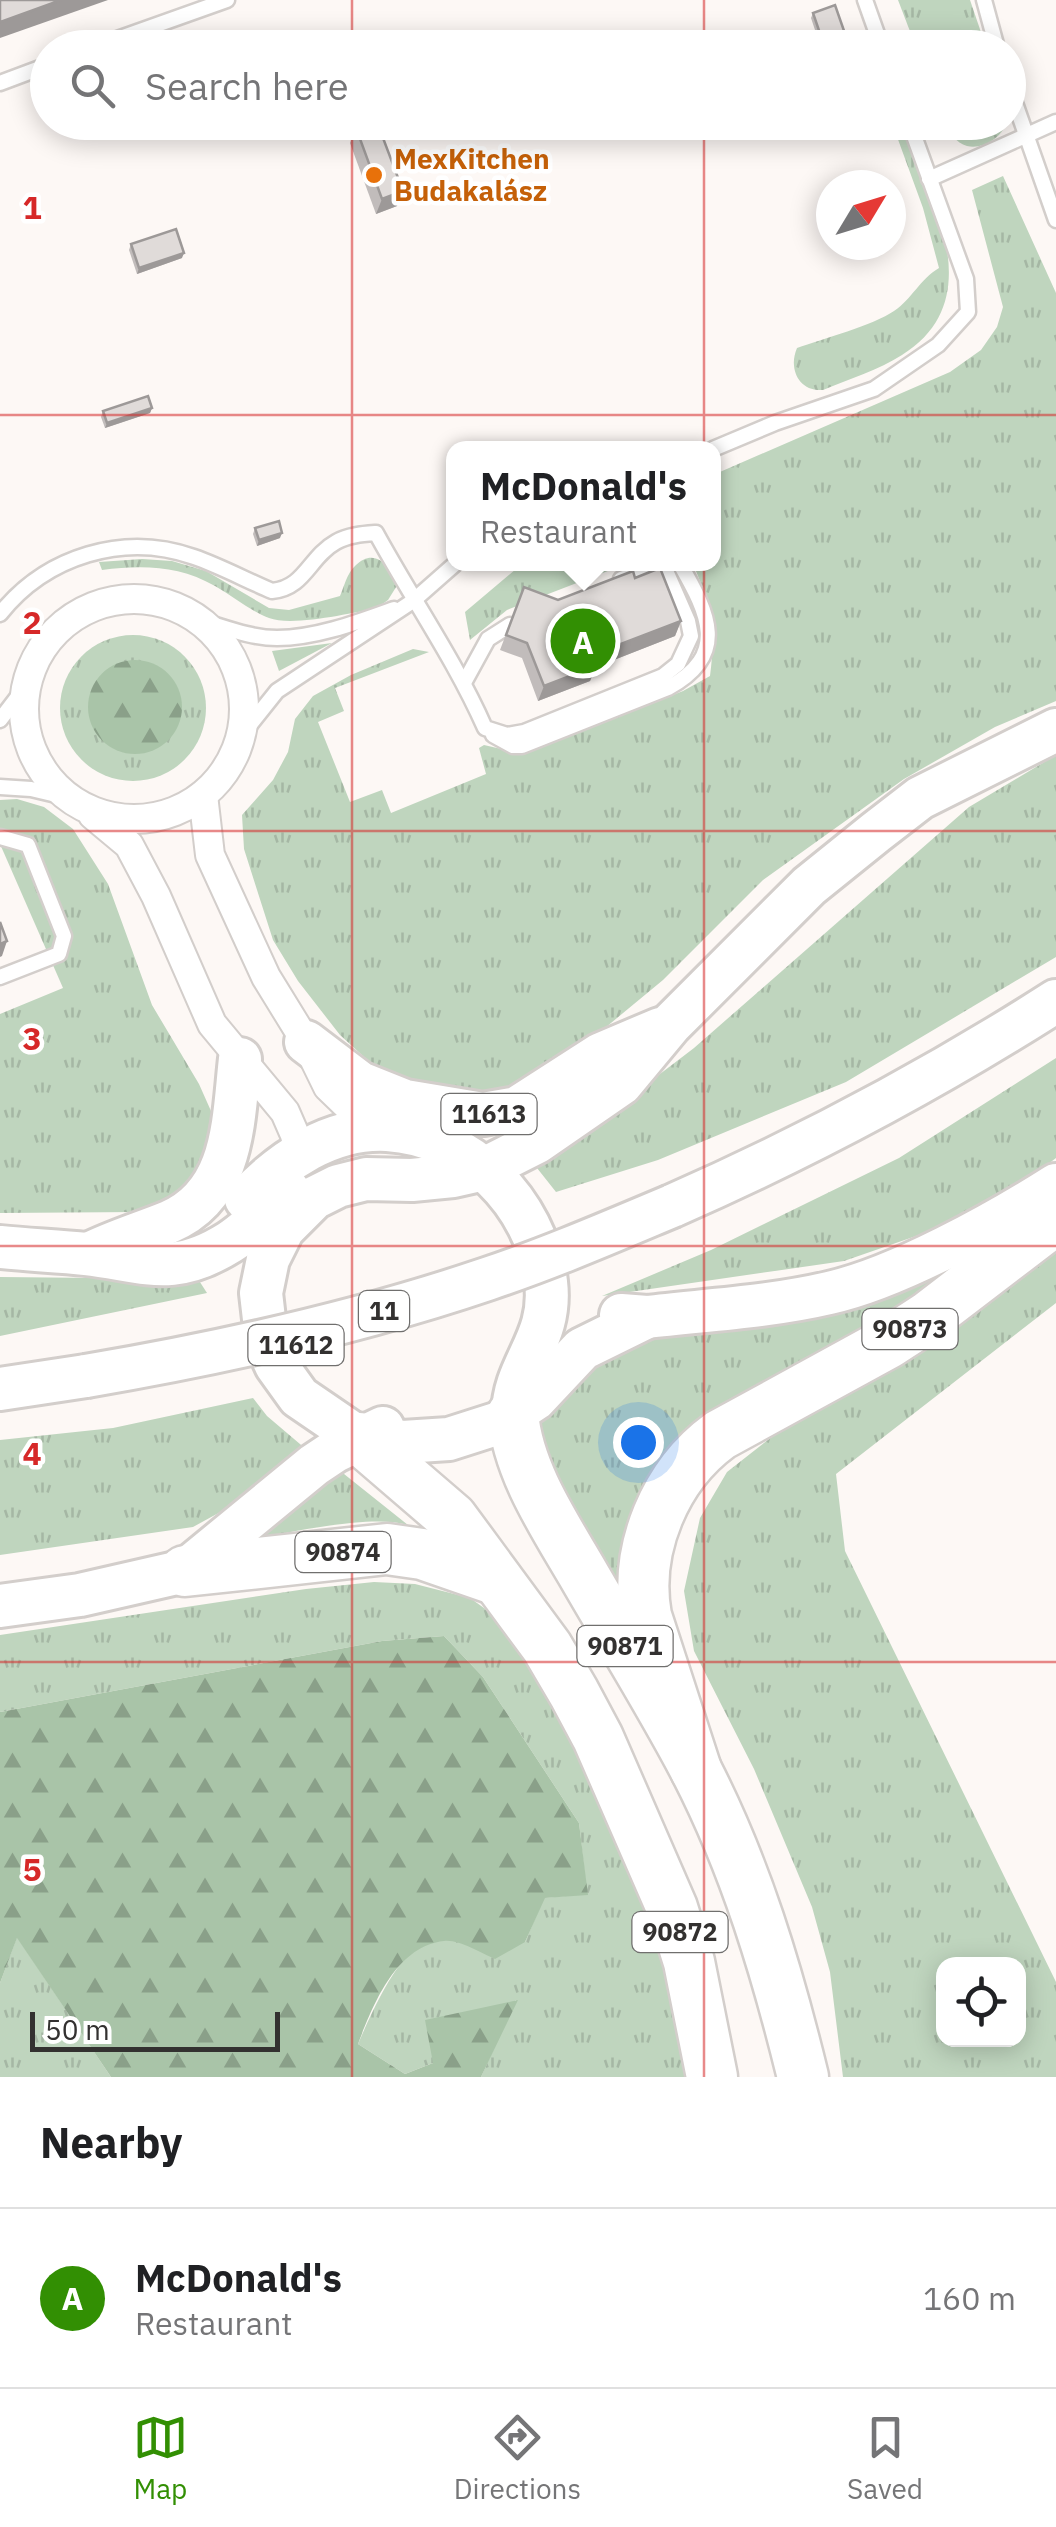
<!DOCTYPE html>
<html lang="en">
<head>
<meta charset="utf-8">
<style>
  :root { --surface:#fff; --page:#f6f6f6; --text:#202124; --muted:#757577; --line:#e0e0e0; --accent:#328f03 }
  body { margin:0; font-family:"IBM Plex Sans",sans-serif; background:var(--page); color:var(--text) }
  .controls { position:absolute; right:30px; bottom:30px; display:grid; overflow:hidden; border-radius:20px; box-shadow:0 5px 25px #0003 }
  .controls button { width:90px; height:90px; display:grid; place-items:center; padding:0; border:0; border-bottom:2px solid var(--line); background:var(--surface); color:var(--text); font:50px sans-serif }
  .compass { position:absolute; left:816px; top:170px; width:90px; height:90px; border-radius:50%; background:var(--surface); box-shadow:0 5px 25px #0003; rotate:52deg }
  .scale { position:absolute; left:30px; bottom:25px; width:250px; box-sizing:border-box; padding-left:10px; border:5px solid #333130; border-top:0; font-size:28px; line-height:35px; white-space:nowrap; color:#333130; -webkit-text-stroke:8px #fff; paint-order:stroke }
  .you { position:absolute; left:638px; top:1442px; width:35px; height:35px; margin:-25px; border:8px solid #fff; border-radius:50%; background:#1a73e8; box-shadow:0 0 0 15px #1a73e833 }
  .badge { display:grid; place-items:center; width:65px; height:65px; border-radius:50%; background:var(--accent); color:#fff; font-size:32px; font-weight:700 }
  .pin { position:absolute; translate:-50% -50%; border:5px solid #fff; box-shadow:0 2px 10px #0006 }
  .popup { position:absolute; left:446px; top:441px; width:275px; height:130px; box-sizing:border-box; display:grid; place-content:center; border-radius:20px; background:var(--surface); filter:drop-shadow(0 2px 8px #0005); font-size:32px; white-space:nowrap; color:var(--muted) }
  .popup b { font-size:38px; color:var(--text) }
  .popup::after { content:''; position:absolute; left:50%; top:100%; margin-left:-20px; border:20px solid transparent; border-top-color:var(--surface) }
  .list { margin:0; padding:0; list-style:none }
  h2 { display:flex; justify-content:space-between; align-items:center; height:130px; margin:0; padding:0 40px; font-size:42px }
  h2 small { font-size:32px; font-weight:400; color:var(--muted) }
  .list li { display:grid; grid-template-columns:65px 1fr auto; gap:30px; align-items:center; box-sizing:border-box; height:180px; padding:0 40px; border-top:2px solid var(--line) }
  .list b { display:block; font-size:38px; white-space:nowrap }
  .list p { margin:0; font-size:32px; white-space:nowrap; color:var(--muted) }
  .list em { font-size:32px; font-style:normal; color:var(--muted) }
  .icon { flex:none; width:55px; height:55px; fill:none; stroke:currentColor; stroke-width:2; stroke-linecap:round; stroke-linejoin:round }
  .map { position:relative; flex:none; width:1056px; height:2077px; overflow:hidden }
  .search { position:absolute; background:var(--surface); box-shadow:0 5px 25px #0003; left:30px; right:30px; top:30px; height:110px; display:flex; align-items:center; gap:25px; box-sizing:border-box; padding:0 35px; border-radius:55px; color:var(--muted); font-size:38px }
  .sheet { height:310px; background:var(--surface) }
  nav { display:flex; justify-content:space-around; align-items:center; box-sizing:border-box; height:140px; border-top:2px solid var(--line); background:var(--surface); font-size:28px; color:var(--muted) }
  nav a { display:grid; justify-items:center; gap:5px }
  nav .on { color:var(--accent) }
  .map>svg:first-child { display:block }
  .grass { fill:url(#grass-tufts); fill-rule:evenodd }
  .forest { fill:url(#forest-firs) }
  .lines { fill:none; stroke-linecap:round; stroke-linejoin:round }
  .lane-casing { stroke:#d3cecb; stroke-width:19 }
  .street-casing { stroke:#d3cecb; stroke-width:32 }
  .primary-casing { stroke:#d3cecb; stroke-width:48 }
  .highway-casing { stroke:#d3cecb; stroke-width:55 }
  .lane { stroke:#fff; stroke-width:14 }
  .street { stroke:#fff; stroke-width:28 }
  .primary { stroke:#fff; stroke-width:42 }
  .highway { stroke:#fff; stroke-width:50 }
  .primary-bridge-casing { stroke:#d3cecb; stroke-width:48; stroke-linecap:butt }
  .primary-bridge { stroke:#fff; stroke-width:42 }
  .wall { fill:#c1bcbb }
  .shaded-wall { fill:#9d9998 }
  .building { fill:#e0dbd9; stroke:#9d9998; stroke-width:2.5 }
  .grid { fill:none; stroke:#d62828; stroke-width:2.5; stroke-opacity:0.55 }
  .food-dot { fill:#e8710a; stroke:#fff; stroke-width:4 }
  .labels { text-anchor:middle; stroke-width:9; stroke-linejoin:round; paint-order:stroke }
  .shield { fill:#fff; stroke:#706f6e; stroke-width:2.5 }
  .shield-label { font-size:25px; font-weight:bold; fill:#333130 }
  .food-label { font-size:28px; font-weight:bold; fill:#c56008; stroke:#fff; text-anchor:start }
  .grid-label { font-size:32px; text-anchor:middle; font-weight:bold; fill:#d62828; stroke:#fff; stroke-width:9; stroke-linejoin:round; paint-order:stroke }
</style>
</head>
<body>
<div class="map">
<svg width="1056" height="2077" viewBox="0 0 1056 2077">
  <defs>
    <pattern id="grass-tufts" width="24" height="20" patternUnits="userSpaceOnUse" patternTransform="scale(2.5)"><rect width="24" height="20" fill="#bfd5be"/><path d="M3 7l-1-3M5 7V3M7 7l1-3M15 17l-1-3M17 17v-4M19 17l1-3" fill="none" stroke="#a5b7a4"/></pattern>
    <pattern id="forest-firs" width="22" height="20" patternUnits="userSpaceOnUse" patternTransform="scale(2.5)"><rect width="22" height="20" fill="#a9c4a8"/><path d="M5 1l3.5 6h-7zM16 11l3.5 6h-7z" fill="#8aa089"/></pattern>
  </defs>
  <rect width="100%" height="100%" fill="#fdf8f5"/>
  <!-- grass -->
  <g class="grass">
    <path d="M898,0H970L986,47H916Z"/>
    <path d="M892,123H903C931,198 991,299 902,355C879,370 849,379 823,390C799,392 788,369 797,348C822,339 874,325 894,311C912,299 920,279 939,268L923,208Z"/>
    <path d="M944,123H1006C1002,137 983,150 967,146C956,143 949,132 944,123Z"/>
    <path d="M1003,176L1056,293V701L995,727L904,779L763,880L663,980L588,1042L532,1080L482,1100L386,1077L340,1035L298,981L273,940L244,849L242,815L273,780L288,752L295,719L313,696L351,675L413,649L429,652L335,688L344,711L318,722L350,802L382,790L391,813L486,774L479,748L484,745L523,754L683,691L710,676C716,631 711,605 693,564H713V475L950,372L981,350L997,327L1003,307L972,190Z"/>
    <path d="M142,559L172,561L206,571L269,608L289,610L340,596C344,587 347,573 355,566C375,546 391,567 398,584L388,600L377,608C352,613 292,627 269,618C250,611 233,596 215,586C178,565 142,565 102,570L99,562Z"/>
    <path d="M522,564H626L507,610L470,640L465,612Z"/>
    <circle cx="133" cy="708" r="73"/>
    <path d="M332,643L279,671L272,651Z"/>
    <path d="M1056,755V957L846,1082L658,1160L556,1192L537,1168L694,1048L969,807Z"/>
    <path d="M17,799L44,807L73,829L108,884L152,1005L199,1084L211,1111L215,1140L187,1191L140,1212L0,1213V1014L63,988L0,844V800Z"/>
    <path d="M1056,1058V1158L1011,1192L945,1226L844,1261L602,1296L711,1250L899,1158Z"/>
    <path d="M1056,1246V1303L836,1474L845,1551L1056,1982V2077H843L830,1972L812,1907L754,1769L694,1651L684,1591L700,1518L727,1472L778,1432L925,1348ZM944,1964H1018V2040H944Z"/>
    <path d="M966,1259L934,1293L748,1395L629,1613L540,1465L532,1419L590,1358L630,1341L764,1327L829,1313Z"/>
    <path d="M0,1277L198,1279L207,1293L0,1336Z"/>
    <path d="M253,1398L267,1416L307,1450L266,1487L193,1527L0,1555V1440L113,1428Z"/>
    <path d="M334,1466L408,1525C368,1513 281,1535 237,1542Z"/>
    <path d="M374,1582L415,1584L470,1598L505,1623L585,1757L668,1964L694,2077H481L516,2000L433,2063L405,2074L358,2044C369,2019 392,1965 415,1950C444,1931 492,1941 525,1942L544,1898L587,1894L579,1823L483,1677L444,1636L382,1641L0,1712V1635L306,1589Z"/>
    <path d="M17,1937L111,2077H0V1983Z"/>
  </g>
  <!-- forest -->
  <g class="forest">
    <circle cx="135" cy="707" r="47"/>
    <path d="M444,1636L483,1677L579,1823L588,1895L545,1898L525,1942L495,1959C481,1953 458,1939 444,1941C396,1946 373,2005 358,2044L405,2074L433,2063L425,2020L518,2000L481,2077H111L17,1938L0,1983V1712L382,1641Z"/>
  </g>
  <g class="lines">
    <!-- lane casing -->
    <g class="lane-casing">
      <g id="lane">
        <path d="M865,0L882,48"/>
        <path d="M984,0L997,48"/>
        <path d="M92,48L227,0"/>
        <path d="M0,83L48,65"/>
        <path d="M1008,83L1056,220"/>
        <path d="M929,179L1056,122"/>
        <path d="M713,449L775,423L874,389L938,345L968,312L966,279L909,122"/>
        <path d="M0,614C46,556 124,532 194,557C220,566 246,580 272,591C305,588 309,557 336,542C348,535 363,534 376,533C412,599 455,660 485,728L507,735L524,732L663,676L678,664L691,636L688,621L667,573L643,571L621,579"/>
        <path d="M199,620C224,627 250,638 277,638C316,638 358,622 394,609"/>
        <path d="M465,681L488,639L510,625"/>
        <path d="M0,720L26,686"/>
        <path d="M493,735L513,746H522L668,688C729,655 709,614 680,564"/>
        <path d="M241,736L277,691L413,601L455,564"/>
        <path d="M0,787L31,789L69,798"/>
        <path d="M0,837L28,845L64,936L59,954L0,977"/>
      </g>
    </g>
    <!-- street casing -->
    <g class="street-casing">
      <g id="street">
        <circle cx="134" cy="709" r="110"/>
        <path d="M203,795L210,855L266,977L306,1042L328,1087L356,1114L385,1130"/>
        <path d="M93,815L129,845L156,896L212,1024L285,1112L295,1135L299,1154"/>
      </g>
    </g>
    <!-- primary casing -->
    <g class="primary-casing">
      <g id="primary">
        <path d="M306,1042L360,1083L405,1101L483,1114L517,1108L601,1054L660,1029"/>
        <path d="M246,1199C281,1161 331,1127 387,1130C469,1135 536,1202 546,1282C553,1340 514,1363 513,1414"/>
        <path d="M672,1206C804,1148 934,1079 1056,1001"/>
        <path d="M0,1247C29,1250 58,1251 86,1254C146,1261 173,1278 230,1242C252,1228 269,1208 288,1190"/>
        <path d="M89,1254C115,1241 142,1233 169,1222C235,1194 233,1120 240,1059"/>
        <path d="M621,1315L647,1317C707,1310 769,1307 829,1293C897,1278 996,1223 1056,1185"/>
        <path d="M647,1317L582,1349L535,1399L499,1423L449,1439L403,1442L359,1438L299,1397L276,1365L267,1345L261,1293L268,1259L283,1229L314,1198L338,1186L366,1179L412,1180L453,1176L484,1169L537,1142L621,1084L670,1025L809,886L876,832L920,798L1056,730"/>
        <path d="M0,1389L86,1376"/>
        <path d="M0,1606L80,1595L185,1571L314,1465L335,1451L383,1428"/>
      </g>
    </g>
    <!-- highway casing -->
    <g class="highway-casing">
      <g id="highway">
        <path d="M513,1414C518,1471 554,1524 582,1572C620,1638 661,1703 696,1770C746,1867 777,1971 803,2077"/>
        <path d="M359,1438L452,1518L547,1647L574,1693L598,1738L672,1908L689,1962L712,2077"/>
        <path d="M185,1571L387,1549L422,1554L497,1580"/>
        <path d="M696,1770L646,1616C634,1549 665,1475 720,1435L888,1343L928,1317L1056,1219"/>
      </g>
    </g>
    <!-- lane -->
    <use href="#lane" class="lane"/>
    <!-- street -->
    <use href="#street" class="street"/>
    <!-- primary -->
    <use href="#primary" class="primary"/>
    <!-- highway -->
    <use href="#highway" class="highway"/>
    <!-- primary-bridge casing -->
    <g class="primary-bridge-casing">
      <path id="primary-bridge" d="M86,1376C221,1353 357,1323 487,1279C550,1258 610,1232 672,1206"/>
    </g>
    <!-- primary-bridge -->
    <use href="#primary-bridge" class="primary-bridge"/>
  </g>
  <!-- wall -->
  <g class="wall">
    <path d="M813,13L850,48H821L811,18Z"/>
    <path d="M356,128L397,206L376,214L350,143Z"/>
    <path d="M131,244L182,258L137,274L129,250Z"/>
    <path d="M152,408L150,413L105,428L101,417L103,411Z"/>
    <path d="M255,528L280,538L257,546L253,534Z"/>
    <path d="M635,578L681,621L675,636L596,667L590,681L538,701L522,658L500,650L524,587L558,600Z"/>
  </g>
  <!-- shaded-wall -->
  <g class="shaded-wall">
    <path d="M61,0H108L0,38V22Z"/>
    <path d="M403,191L397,206L376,214L382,199Z"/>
    <path d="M184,253L182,258L137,274L139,268Z"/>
    <path d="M152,408L150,413L105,428L107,423Z"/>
    <path d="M282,533L280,538L257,546L259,540Z"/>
    <path d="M681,621L675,636L596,667L590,681L538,701L544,686L592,655Z"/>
    <path d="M7,941L2,956L0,957V944Z"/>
  </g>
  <!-- building -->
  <g class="building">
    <path d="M0,0H61L0,22Z"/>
    <path d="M835,5L850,48H825L813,13Z"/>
    <path d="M370,122H377L403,191L382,199L356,128Z"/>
    <path d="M176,229L184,253L139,268L131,244Z"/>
    <path d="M148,396L152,408L107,423L103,411Z"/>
    <path d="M279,521L282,533L259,540L255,528Z"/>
    <path d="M660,568L681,621L592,655L596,666L544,686L527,643L506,635L524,587L558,600L633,571L635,578Z"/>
    <path d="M0,922L7,941L0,944Z"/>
  </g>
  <!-- grid -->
  <path class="grid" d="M352,0V48M704,0V48M352,122V2077M704,122V2077M0,415H1056M0,831H1056M0,1246H1056M0,1662H1056"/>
  <!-- markers -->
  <circle class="food-dot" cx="374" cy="175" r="10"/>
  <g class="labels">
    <!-- shield labels -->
    <g class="shield">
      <rect x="441.5" y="1094" width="95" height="40" rx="8"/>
      <rect x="359" y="1291" width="50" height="40" rx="8"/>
      <rect x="862.5" y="1309" width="95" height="40" rx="8"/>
      <rect x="248.5" y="1325" width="95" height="40" rx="8"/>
      <rect x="295.5" y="1532" width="95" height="40" rx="8"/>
      <rect x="577.5" y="1626" width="95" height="40" rx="8"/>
      <rect x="632.5" y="1912" width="95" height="40" rx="8"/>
    </g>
    <g class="shield-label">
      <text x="489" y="1123">11613</text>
      <text x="384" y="1320">11</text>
      <text x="910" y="1338">90873</text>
      <text x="296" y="1354">11612</text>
      <text x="343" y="1561">90874</text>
      <text x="625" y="1655">90871</text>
      <text x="680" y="1941">90872</text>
    </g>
    <!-- food labels -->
    <g class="food-label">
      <text x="394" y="169">MexKitchen<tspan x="394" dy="32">Budakalász</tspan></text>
    </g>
  </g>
  <g class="grid-label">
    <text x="32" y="219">1</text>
    <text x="32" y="634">2</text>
    <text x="32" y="1050">3</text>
    <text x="32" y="1465">4</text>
    <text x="32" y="1881">5</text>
  </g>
</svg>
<div class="controls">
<button><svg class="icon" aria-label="locate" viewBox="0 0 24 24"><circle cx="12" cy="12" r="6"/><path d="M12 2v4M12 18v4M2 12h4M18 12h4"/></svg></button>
</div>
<svg class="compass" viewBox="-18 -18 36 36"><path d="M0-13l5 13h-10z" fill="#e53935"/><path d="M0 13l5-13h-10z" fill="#757577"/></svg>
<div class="scale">50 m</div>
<div class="you"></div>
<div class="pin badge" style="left:583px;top:641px">A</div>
<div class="popup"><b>McDonald's</b>Restaurant</div>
<div class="search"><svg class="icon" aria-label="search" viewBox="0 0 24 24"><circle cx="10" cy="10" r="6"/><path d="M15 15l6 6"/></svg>Search here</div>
</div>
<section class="sheet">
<h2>Nearby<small></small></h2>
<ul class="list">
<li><span class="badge">A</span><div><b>McDonald's</b><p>Restaurant</p></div><em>160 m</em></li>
</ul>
</section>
<nav>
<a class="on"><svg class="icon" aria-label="map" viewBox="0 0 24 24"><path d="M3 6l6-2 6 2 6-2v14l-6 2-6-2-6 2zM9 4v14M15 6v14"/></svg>Map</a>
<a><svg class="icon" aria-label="directions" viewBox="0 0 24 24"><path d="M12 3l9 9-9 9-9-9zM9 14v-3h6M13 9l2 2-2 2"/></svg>Directions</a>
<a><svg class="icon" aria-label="saved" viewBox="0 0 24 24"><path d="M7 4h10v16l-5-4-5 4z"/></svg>Saved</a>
</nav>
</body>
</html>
